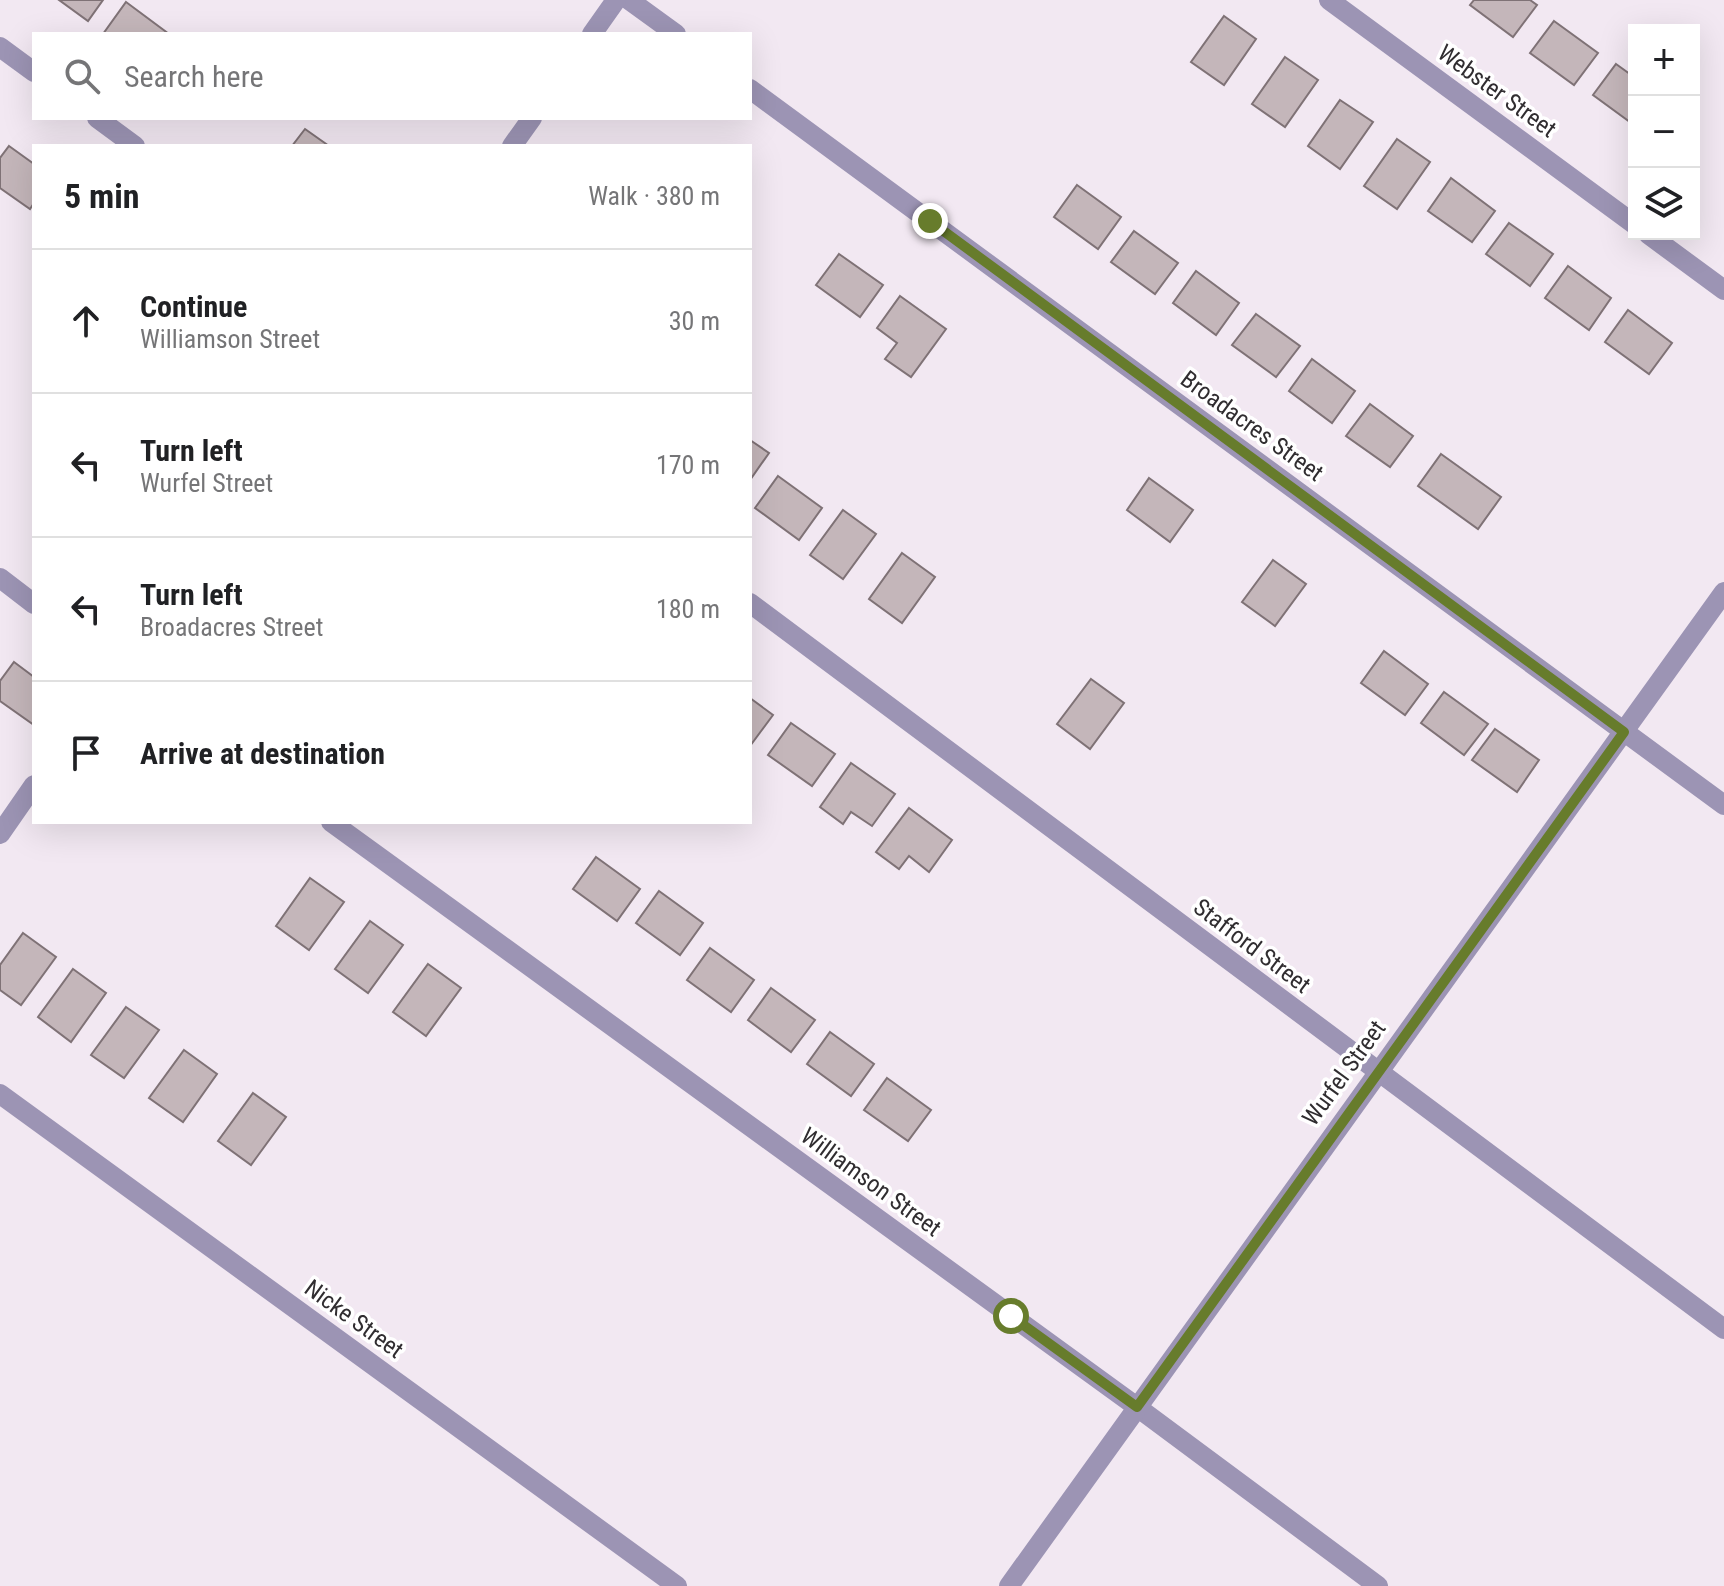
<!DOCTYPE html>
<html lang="en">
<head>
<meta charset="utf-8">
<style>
  :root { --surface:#fff; --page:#f2f2f2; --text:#202124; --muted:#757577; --line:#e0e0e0 }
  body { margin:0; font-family:"Roboto Condensed",sans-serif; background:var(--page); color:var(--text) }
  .controls { position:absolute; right:24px; top:24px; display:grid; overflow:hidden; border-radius:0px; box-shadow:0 8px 32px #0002 }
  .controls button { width:72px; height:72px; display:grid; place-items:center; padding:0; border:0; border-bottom:2px solid var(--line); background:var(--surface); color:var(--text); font:40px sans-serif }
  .stop { position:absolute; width:24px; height:24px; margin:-18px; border:6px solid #677c2c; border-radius:50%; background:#fff }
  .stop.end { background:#677c2c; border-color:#fff; box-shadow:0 2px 8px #0008 }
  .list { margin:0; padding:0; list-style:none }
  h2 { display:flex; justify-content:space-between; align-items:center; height:104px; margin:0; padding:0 32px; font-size:34px }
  h2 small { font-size:26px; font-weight:400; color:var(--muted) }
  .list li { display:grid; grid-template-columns:52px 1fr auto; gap:24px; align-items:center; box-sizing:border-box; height:144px; padding:0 32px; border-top:2px solid var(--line) }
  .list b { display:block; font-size:30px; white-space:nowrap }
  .list p { margin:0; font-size:26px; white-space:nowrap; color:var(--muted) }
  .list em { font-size:26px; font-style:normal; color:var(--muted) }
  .icon { flex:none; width:44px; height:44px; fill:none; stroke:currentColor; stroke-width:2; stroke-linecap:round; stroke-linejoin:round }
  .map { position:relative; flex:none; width:1724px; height:1586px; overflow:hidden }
  .search { position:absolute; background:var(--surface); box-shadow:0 8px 32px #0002; left:32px; top:32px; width:720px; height:88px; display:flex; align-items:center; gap:20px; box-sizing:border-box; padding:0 28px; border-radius:0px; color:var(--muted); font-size:30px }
  .panel { position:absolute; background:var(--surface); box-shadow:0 8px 32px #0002; left:32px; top:144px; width:720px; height:680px; border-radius:0px }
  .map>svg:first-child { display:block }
  .building { fill:#c4b6ba; stroke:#7f7276; stroke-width:2 }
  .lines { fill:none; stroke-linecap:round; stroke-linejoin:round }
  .minor { stroke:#9c94b4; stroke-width:20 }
  .route { stroke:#677c2c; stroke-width:10 }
  .labels { text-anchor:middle; stroke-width:7; stroke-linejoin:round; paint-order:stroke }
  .street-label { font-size:24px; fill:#302d30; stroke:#fff }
</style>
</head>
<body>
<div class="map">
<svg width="1724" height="1586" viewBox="0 0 1724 1586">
  <rect width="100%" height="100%" fill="#f2e8f2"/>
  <!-- building -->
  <g class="building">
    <path d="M59,0H103L88,21Z"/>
    <path d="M1474,0H1530L1537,5L1513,37L1470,5Z"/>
    <path d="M126,2L169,34H103Z"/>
    <path d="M1224,16L1256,39L1224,85L1191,62Z"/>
    <path d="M1554,21L1598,53L1574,85L1530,53Z"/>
    <path d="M1285,57L1318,80L1285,127L1252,104Z"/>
    <path d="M1616,64L1634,77V125L1593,95Z"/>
    <path d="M1340,100L1373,122L1340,169L1308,146Z"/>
    <path d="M305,129L329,146H292Z"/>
    <path d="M1397,139L1430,162L1397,209L1364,186Z"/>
    <path d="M9,146L34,164V203L30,209L0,188V158Z"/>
    <path d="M1451,178L1495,211L1472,242L1428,211Z"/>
    <path d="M1077,185L1121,217L1098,249L1054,217Z"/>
    <path d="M1509,223L1553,254L1530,286L1486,254Z"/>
    <path d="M1134,231L1178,263L1155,294L1111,262Z"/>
    <path d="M839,254L883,285L860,317L816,285Z"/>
    <path d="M1568,266L1611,298L1589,330L1545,298Z"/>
    <path d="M1196,271L1239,303L1216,335L1173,303Z"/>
    <path d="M900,296L946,329L911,377L885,359L897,343L877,328Z"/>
    <path d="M1628,310L1672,343L1649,374L1605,342Z"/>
    <path d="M1256,314L1300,346L1276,377L1232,345Z"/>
    <path d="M1312,359L1355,391L1332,423L1289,391Z"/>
    <path d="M1370,404L1413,436L1390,467L1346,436Z"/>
    <path d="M750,440L769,453L750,480Z"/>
    <path d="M1441,454L1501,497L1478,529L1418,486Z"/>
    <path d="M778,476L822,508L799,540L755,508Z"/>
    <path d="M1149,478L1193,510L1170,542L1127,510Z"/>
    <path d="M843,510L876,534L843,579L810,555Z"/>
    <path d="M902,553L935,577L902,623L869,599Z"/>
    <path d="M1273,560L1306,584L1275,626L1242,602Z"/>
    <path d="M1384,651L1428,684L1405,715L1361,683Z"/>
    <path d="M14,662L34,677V725L0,701V681Z"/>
    <path d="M1091,679L1124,703L1090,749L1057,724Z"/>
    <path d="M1444,692L1488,724L1464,755L1421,723Z"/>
    <path d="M750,698L773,715L750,746Z"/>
    <path d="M791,723L835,754L812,786L768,755Z"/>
    <path d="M1495,729L1539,760L1517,792L1472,760Z"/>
    <path d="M851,763L895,794L872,826L851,812L843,824L820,807Z"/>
    <path d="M909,808L952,840L929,872L909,856L899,869L876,852Z"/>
    <path d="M596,857L640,889L617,921L573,889Z"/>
    <path d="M310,878L344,902L309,950L276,926Z"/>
    <path d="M659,891L703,923L680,955L636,923Z"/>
    <path d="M370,921L403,945L368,993L335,969Z"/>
    <path d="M23,933L56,957L21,1005L0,990V965Z"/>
    <path d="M710,948L754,980L731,1012L687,980Z"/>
    <path d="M428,964L461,988L426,1036L393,1012Z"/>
    <path d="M73,969L106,993L71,1042L38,1017Z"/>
    <path d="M771,988L815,1020L791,1052L748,1020Z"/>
    <path d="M126,1007L159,1030L124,1078L91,1055Z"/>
    <path d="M830,1032L874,1064L851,1096L807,1064Z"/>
    <path d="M184,1050L217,1074L183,1122L149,1098Z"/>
    <path d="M887,1078L931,1110L908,1141L864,1110Z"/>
    <path d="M253,1093L286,1117L251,1165L218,1141Z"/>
  </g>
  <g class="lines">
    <!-- minor -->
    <g class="minor">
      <path d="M629,0L676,34"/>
      <path d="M1329,0L1634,224"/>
      <path d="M592,34L616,0"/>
      <path d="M0,47L34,72"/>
      <path d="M750,89L1724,805"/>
      <path d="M97,118L135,146"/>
      <path d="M512,146L532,118"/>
      <path d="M1648,234L1724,290"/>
      <path d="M0,578L34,604"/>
      <path d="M750,603L1724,1329"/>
      <path d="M331,822L1137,1407L1378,1586"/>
      <path d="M0,834L34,785"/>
      <path d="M0,1094L677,1586"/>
      <path d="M1009,1586L1724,592"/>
    </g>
  </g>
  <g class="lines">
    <!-- route -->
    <path class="route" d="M930,221L1624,732L1137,1407L1011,1316"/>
  </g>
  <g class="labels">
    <!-- street labels -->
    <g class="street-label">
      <text transform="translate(1497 91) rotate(36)" y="8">Webster Street</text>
      <text transform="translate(1252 426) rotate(36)" y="8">Broadacres Street</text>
      <text transform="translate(1252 946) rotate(37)" y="8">Stafford Street</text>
      <text transform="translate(1344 1073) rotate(-54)" y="8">Wurfel Street</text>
      <text transform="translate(871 1182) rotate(36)" y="8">Williamson Street</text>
      <text transform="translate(354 1319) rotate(36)" y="8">Nicke Street</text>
    </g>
  </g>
</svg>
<div class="controls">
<button>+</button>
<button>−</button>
<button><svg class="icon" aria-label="layers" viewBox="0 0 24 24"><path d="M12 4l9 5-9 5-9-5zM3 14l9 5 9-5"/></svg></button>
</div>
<div class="stop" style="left:1011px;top:1316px"></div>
<div class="stop end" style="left:930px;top:221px"></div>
<div class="search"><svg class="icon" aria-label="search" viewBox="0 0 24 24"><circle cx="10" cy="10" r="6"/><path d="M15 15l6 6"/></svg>Search here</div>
<section class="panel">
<h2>5 min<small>Walk · 380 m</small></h2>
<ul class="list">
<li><svg class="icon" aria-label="ahead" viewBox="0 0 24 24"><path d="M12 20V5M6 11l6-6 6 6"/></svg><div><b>Continue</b><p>Williamson Street</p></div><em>30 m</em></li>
<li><svg class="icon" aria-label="left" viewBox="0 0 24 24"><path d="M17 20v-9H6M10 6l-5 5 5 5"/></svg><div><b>Turn left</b><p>Wurfel Street</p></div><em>170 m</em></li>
<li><svg class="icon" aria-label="left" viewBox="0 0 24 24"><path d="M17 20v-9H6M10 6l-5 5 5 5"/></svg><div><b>Turn left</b><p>Broadacres Street</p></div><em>180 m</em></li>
<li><svg class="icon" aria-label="arrive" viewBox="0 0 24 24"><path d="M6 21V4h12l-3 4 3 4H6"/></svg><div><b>Arrive at destination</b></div></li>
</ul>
</section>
</div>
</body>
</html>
